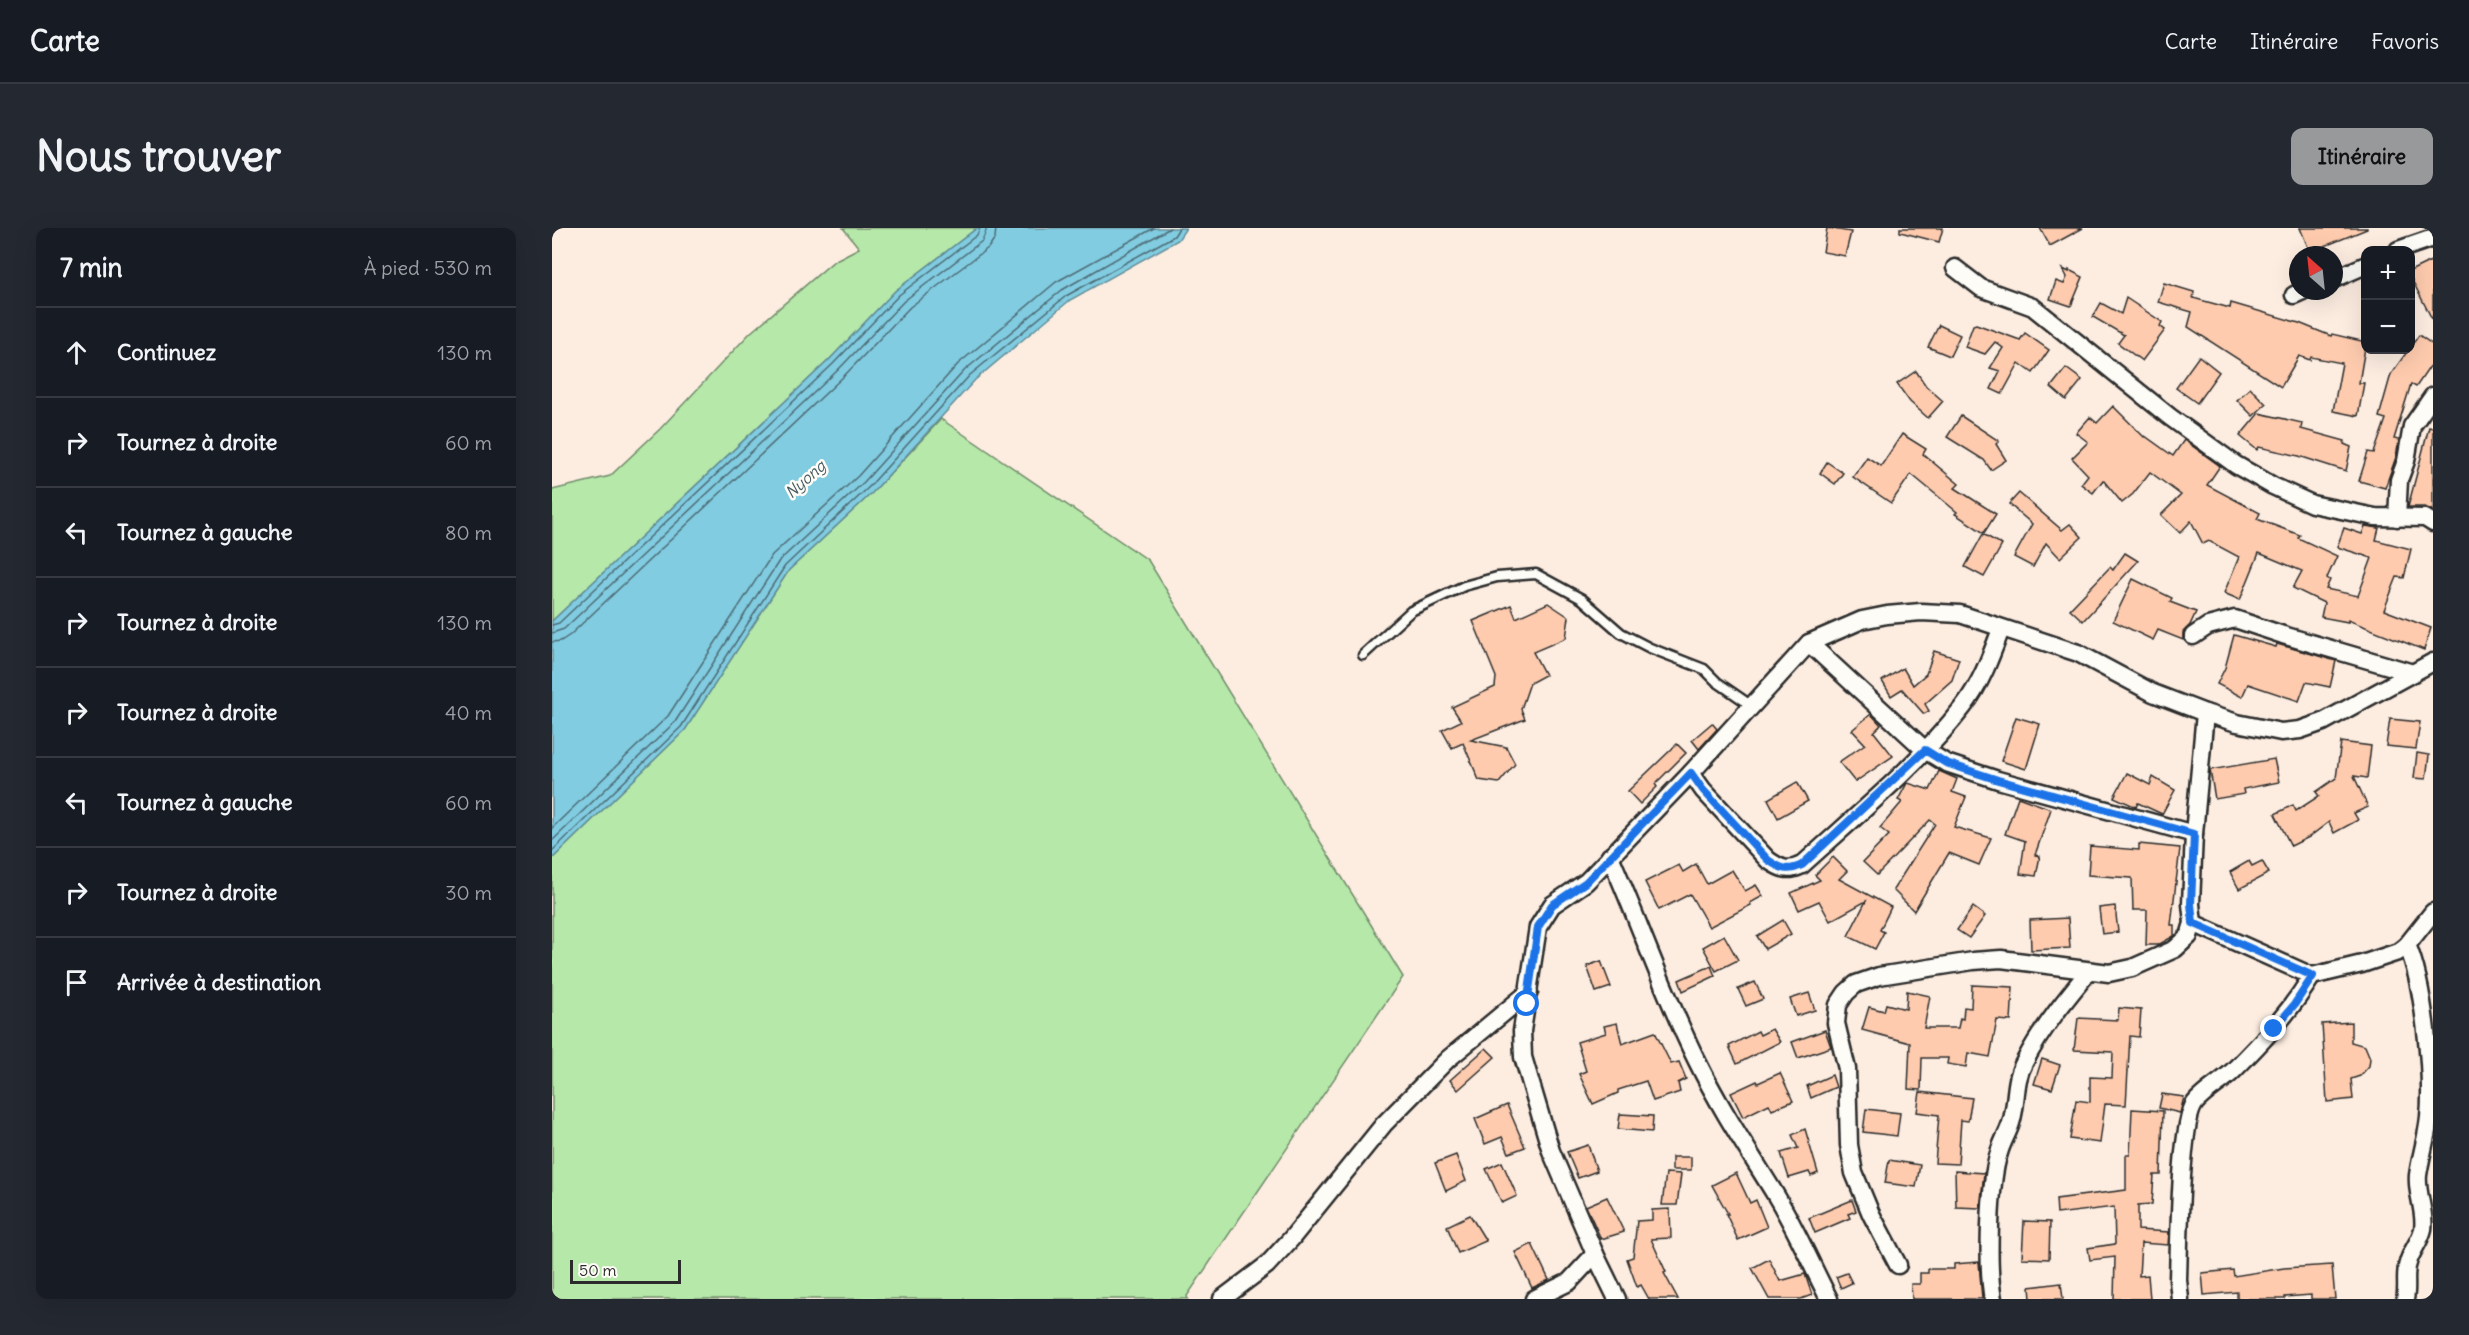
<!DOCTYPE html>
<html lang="fr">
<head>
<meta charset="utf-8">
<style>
  :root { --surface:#171b24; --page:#242831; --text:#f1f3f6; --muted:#9ea1a6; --line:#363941; --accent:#98999b }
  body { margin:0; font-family:Delius,sans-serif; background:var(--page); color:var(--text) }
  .controls { position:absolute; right:18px; top:18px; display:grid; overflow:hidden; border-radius:12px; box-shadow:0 6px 24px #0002 }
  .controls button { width:54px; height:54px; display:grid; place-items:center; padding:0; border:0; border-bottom:2px solid var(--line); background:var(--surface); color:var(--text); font:30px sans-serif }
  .compass { position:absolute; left:1737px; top:18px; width:54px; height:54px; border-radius:50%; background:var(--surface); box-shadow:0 6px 24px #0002; rotate:333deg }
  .scale { position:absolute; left:18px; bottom:15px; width:111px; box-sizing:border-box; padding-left:6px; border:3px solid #2b2b2b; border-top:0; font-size:16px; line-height:21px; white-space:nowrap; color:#2b2b2b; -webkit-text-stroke:4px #fdfcf7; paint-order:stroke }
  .stop { position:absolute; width:18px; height:18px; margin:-14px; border:4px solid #1a73e8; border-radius:50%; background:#fff }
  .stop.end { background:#1a73e8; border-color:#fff; box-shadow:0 2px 6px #0008 }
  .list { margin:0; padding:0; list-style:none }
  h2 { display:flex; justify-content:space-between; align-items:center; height:78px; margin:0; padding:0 24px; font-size:26px }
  h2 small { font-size:20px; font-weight:400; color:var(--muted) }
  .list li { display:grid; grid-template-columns:39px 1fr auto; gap:18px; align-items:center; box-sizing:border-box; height:90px; padding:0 24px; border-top:2px solid var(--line) }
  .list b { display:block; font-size:22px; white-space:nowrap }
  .list em { font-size:20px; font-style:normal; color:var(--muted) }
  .icon { flex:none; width:33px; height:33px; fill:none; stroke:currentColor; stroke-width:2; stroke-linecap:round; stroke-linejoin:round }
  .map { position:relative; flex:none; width:1881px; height:1071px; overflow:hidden; border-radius:12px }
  header { display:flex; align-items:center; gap:36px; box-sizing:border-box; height:84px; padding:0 30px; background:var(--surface); border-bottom:2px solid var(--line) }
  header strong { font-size:28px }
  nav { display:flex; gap:33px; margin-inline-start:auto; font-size:21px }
  .intro { display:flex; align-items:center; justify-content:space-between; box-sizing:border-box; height:144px; padding:0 36px }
  h1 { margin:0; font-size:42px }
  .button { padding:15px 27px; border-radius:12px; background:var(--accent); color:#111; font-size:21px; font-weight:700 }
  main { display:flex; gap:36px; padding:0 36px }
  aside { flex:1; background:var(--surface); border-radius:12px; box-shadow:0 6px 24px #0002 }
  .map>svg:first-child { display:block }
  .green { fill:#b5e8a9; stroke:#708a6a; stroke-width:1.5 }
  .water { fill:#81cce1; stroke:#5f8c98; stroke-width:1.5 }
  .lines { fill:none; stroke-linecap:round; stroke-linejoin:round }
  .shore { stroke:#4d6b74; stroke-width:1.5 }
  .building { fill:#fecbae; stroke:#2b2b2b; stroke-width:1.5 }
  .service-casing { stroke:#2b2b2b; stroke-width:13 }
  .minor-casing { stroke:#2b2b2b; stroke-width:21 }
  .service { stroke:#fdfcf7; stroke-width:8 }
  .minor { stroke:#fdfcf7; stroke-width:16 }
  .route { stroke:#1a73e8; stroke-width:8 }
  .labels { text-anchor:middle; stroke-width:5; stroke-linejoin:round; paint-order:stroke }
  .water-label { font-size:16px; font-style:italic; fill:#455b62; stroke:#fdfcf7 }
</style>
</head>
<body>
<header>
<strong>Carte</strong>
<nav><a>Carte</a><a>Itinéraire</a><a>Favoris</a></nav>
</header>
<div class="intro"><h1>Nous trouver</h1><a class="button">Itinéraire</a></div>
<main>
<aside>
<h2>7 min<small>À pied · 530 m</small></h2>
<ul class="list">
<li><svg class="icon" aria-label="ahead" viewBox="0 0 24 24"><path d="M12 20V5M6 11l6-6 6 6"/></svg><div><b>Continuez</b></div><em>130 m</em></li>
<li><svg class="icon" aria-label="right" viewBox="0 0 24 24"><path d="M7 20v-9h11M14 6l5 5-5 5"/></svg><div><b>Tournez à droite</b></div><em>60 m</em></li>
<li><svg class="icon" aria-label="left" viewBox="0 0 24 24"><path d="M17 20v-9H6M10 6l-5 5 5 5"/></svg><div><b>Tournez à gauche</b></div><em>80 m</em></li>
<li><svg class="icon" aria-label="right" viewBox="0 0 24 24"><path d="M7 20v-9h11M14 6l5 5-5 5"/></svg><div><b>Tournez à droite</b></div><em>130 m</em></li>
<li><svg class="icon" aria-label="right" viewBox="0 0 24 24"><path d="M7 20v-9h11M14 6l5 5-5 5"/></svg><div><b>Tournez à droite</b></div><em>40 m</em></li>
<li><svg class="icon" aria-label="left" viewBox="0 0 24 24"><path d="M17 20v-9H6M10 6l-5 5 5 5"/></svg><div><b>Tournez à gauche</b></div><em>60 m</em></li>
<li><svg class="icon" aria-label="right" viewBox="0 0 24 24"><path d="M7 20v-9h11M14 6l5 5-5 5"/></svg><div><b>Tournez à droite</b></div><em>30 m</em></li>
<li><svg class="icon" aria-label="arrive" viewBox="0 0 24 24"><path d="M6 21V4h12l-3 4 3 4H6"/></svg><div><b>Arrivée à destination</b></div></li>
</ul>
</aside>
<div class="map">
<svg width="1881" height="1071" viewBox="0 0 1881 1071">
  <rect width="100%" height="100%" fill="#fdede1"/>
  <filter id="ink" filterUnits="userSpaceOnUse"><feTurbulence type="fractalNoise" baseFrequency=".0167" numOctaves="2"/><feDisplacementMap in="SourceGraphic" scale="12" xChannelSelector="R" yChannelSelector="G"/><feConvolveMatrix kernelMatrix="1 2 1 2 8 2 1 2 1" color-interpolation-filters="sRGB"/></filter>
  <g filter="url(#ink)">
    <!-- green -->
    <g class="green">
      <path d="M291,0H425L343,63L277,132L0,393V262L58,248L108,201L198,105L282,33L307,20Z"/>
      <path d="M389,191L596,332L851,749L635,1068L636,1071H0V631L133,502L237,342L321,264Z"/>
    </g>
    <!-- water -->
    <path class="water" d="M425,0H634L626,12L518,72L423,152L321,264L237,342L133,502L0,631V393L277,132L343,63Z"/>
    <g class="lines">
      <!-- shore -->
      <g class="shore">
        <path d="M0,397L7,395L281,136L347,67L425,7L428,0"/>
        <path d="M0,405L12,401L286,142L352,73L430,13L435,0"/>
        <path d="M0,414L9,413L18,407L292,148L358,79L436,20L443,10L444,0"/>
        <path d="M0,600L116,488L220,327L306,248L406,136L504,54L602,0"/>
        <path d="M0,613L123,494L227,333L312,254L413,142L510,62L618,0"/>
        <path d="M0,623L129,499L233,338L317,259L418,147L514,68L622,8L627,0"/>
      </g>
    </g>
    <!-- building -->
    <g class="building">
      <path d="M1275,0L1299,4L1293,28L1271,24Z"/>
      <path d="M1348,0H1391L1387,14L1348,4Z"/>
      <path d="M1488,0H1531L1498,18Z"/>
      <path d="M1748,0H1815V1L1758,24Z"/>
      <path d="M1881,32V93L1858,48V43Z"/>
      <path d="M1511,41L1517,44V42L1531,49L1519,78L1498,71L1504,53L1512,56L1515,49Z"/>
      <path d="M1612,55L1642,64L1641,70L1678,80L1679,75L1747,95L1779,108L1780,106L1814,114L1807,155H1812L1806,188L1781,183L1790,135L1759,129L1758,132L1747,128L1729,159L1636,99L1640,84L1606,74Z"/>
      <path d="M1574,70L1610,94L1608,98L1613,102L1590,133L1566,115L1572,107L1541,89L1549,75L1569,86Z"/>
      <path d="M1424,96L1468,112L1473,105L1497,122L1481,145L1467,135L1450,166L1439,161L1448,143L1438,140L1451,120L1443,114L1433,126L1413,119L1421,97Z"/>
      <path d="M1387,97L1408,107L1398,128L1376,119Z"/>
      <path d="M1867,107L1881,117V134L1864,159L1859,156L1842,211L1847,212L1844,229L1833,260L1807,253L1816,224L1822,225L1834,191L1827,189L1839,146Z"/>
      <path d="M1647,128L1667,144L1645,175L1624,160Z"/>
      <path d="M1514,140L1530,152L1514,172L1499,159Z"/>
      <path d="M1364,143L1374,158L1391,173L1376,190L1358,174L1345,156Z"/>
      <path d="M1698,160L1714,176L1701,188L1685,172Z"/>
      <path d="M1561,178L1592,209L1593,208L1621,228L1632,212L1668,238L1655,257L1708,285L1705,291L1748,307L1746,310L1785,328L1775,350L1778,352L1774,361L1806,368L1820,330L1785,319L1792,300L1810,306L1813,298L1827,300L1824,312L1859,321L1852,350L1845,349L1832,382L1879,400L1872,422L1796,392V394L1769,389L1772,375L1741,360L1750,343L1707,325L1688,372L1672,365L1687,329L1657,313L1651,316L1639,293L1628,305L1609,287L1629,267L1598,244L1581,266L1570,275L1551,252L1541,265L1529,256L1536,247L1520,230L1536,214L1524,205L1538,189L1545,195Z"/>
      <path d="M1707,185L1750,195L1749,201L1793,213L1792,216L1799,219L1794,243L1747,228L1707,219L1705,222L1688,208Z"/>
      <path d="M1409,188L1447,213L1444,216L1454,232L1439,242L1432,232L1395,209Z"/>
      <path d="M1877,199L1881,200V283L1873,279H1856Z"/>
      <path d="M1350,206L1374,221L1371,226L1407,256L1403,260L1444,286L1432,305L1403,286L1405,284L1359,246L1339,275L1301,249L1315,229L1329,238Z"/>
      <path d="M1275,234L1291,245L1283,256L1268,245Z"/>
      <path d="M1467,265L1510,302L1518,296L1530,309L1508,330L1494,315L1481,339L1462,329L1480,296L1457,276Z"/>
      <path d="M1431,306L1450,317L1432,349L1413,339Z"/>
      <path d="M1573,325L1586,333L1531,393L1518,381L1558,339L1561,342Z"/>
      <path d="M1581,351L1620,370L1618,374L1644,384L1638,397L1631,404V412L1606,402L1601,412L1561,393Z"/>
      <path d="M996,375L1017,389L1014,410L981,424L993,447L978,455L969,481L973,491L919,512L954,519L963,536L947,555L927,552L911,515L900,520L890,502L909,493L900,479L943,459L944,449L921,393L959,377L964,390Z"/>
      <path d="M1682,407L1724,419L1725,416L1784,433L1778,459L1754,454L1747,473L1696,456L1690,469L1665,456L1673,440Z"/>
      <path d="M1382,423L1407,431L1400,452L1373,476L1377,483L1372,486L1350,461L1339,468L1330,453L1351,440L1361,457L1374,446Z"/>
      <path d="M1319,486L1329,497L1322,504L1341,528L1303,554L1287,534L1313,516L1300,502Z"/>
      <path d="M1464,489L1488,496L1474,541L1449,533Z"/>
      <path d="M1838,491L1868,494L1864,521L1834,518Z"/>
      <path d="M1160,495L1165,501L1147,521L1140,512Z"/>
      <path d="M1789,514L1819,518L1815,550L1802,548L1816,579L1802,585L1806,592L1782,605L1777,594L1757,609L1739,618L1723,586L1741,577L1744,583L1767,568L1764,564L1784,550Z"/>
      <path d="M1125,516L1134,525L1103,556L1105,559L1088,576L1076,563Z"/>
      <path d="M1865,525L1877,527L1874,551L1862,550Z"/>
      <path d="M1722,531L1727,554L1691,561L1692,566L1663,571L1658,542Z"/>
      <path d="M1387,543L1405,551L1400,564L1414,569L1402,599L1439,610L1427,637L1397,625L1362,683L1341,662L1383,596L1378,592L1325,647L1311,634L1337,607L1328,600L1350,574L1346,572L1354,557L1356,555L1378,562Z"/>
      <path d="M1575,545L1598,557L1601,549L1623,562L1610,586L1586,575L1584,579L1562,569Z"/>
      <path d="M1245,554L1256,573L1226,590L1216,571Z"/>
      <path d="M1466,569L1499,581L1483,627L1488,628L1484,648L1468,646L1473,613L1453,606Z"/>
      <path d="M1587,616L1628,620L1619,697H1622V708L1606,717H1594L1595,682H1581L1580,650L1536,647L1538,618L1587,622Z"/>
      <path d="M1281,629L1295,643L1287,651L1339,679L1328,702L1332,704L1323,721L1296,708L1314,673L1278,693L1267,673L1247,682L1239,665L1268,652L1263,647Z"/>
      <path d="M1697,633L1700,638L1710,633L1717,645L1687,661L1678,644Z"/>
      <path d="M1144,636L1155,656L1180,642L1193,663L1204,657L1211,668L1198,675L1199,677L1157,699L1138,666L1107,682L1093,654L1127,637L1131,644Z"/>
      <path d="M1563,678L1566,704L1550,706L1547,680Z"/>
      <path d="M1421,679L1433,688L1417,710L1405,702Z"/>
      <path d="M1516,690L1518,720L1479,722L1478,692Z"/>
      <path d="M1231,692L1239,706L1213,721L1205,708Z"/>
      <path d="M1172,707L1186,732L1164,743L1151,719Z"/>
      <path d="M1049,733L1059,759L1044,764L1035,738Z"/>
      <path d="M1159,738L1163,748L1131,763L1127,752Z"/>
      <path d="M1203,754L1211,771L1194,778L1186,761Z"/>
      <path d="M1420,757L1461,759L1459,793L1445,792L1438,829L1416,825L1414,839L1395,836L1396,830H1370L1369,862L1356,861L1358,815L1310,802L1317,779L1332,783L1334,776L1354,781L1355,763L1378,768L1372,800H1406L1408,790L1411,791L1412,779L1419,780Z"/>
      <path d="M1257,765L1263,782L1244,788L1238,771Z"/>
      <path d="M1567,780L1589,782L1587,809L1578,808L1574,877L1553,876L1548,915L1518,911L1524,872L1538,874V849L1560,850L1561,824L1522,822L1526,790L1566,792Z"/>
      <path d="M1799,794V814L1813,818L1818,830L1817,838L1808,848L1799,851L1801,871L1775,874L1770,796Z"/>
      <path d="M1065,795L1070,816L1103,804L1119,836L1127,834L1134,851L1126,855L1128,864L1101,873L1094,853L1066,862V865L1041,876L1027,846L1034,843L1025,814L1054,805L1052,798Z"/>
      <path d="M1220,801L1228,814L1185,836L1177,818L1206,803L1208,807Z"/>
      <path d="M1273,802L1279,819L1246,830L1240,814Z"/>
      <path d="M934,820L943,829L906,862L898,852Z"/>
      <path d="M1490,831L1508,837L1500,861L1482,856Z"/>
      <path d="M1228,845L1241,873L1220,882L1217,876L1191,889L1179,865L1205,853L1206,855Z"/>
      <path d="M1280,847L1284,859L1259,870L1255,858Z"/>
      <path d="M1368,864L1420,870L1416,893L1409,892L1406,936L1383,935L1387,887L1365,884Z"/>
      <path d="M1610,866L1632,869L1628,885L1607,880Z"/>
      <path d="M955,877L973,919L957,925L950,909L933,916L923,891Z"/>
      <path d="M1314,881L1348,885L1345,908L1311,904Z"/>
      <path d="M1580,881L1611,883L1609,947H1602L1600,976L1586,977V1002L1617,1004L1616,1017L1589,1015L1587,1048L1596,1047L1598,1071H1562L1563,1029L1538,1032L1536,1020L1563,1016L1562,979L1505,986L1504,971L1574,962V927H1578Z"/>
      <path d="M1068,886L1101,888L1100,904L1066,901Z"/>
      <path d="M1253,901L1266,945L1259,948L1257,944L1237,950L1229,925L1246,920L1240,907Z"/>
      <path d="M1036,917L1045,943L1026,950L1015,924Z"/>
      <path d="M904,927L914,953L894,963L883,935Z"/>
      <rect x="1120" y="929" width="19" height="13"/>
      <path d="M1337,932L1368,937L1364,959L1333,955Z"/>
      <path d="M950,934L965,968L950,975L934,941Z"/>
      <path d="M1403,943L1432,945L1428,980L1404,979Z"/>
      <path d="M1114,945L1129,946L1125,977H1110Z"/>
      <path d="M1184,945L1198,975L1204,972L1215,999L1186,1012L1174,986H1176L1160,957Z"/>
      <path d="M1055,969L1072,1004L1049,1011L1034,978Z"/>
      <path d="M1300,972L1304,983L1296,986L1298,990L1263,1005L1257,990Z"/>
      <path d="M1118,981L1119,1010L1099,1011L1114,1044L1112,1045L1126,1071H1097L1089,1057L1085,1059L1075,1031L1081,1029L1085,993L1100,992V982Z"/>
      <path d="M918,987L934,1013L906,1025L895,998Z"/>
      <path d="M1472,993L1498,994L1497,1031L1470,1030Z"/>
      <path d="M980,1016L997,1052L980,1060L963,1024Z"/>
      <path d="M1217,1031L1228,1053L1253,1046L1260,1067L1249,1071H1217L1200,1040Z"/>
      <path d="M1427,1034L1430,1071H1360L1359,1056H1368V1045H1376V1041H1402V1036Z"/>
      <path d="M1780,1037L1783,1071H1759V1067L1733,1069V1071H1685V1064L1652,1067L1650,1045L1681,1042L1682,1048L1732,1040Z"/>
      <path d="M1295,1045L1300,1055L1289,1060L1284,1049Z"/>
      <path d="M1509,1055L1511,1071H1479L1478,1059Z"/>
    </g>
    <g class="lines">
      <!-- service casing -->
      <g class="service-casing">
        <path id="service" d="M811,427L859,383L912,358L945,349L984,346L1030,371L1069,405L1098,420L1152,441L1165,454L1200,478"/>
      </g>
      <!-- minor casing -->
      <g class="minor-casing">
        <g id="minor">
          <path d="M1846,22L1881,10"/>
          <path d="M1403,40L1429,60L1481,79L1618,189L1684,237L1721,258L1760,276L1823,289L1873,290L1881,295"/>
          <path d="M1782,51L1814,37"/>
          <path d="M1742,67L1751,63"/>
          <path d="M1845,290L1847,252L1854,233L1860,198L1881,168"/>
          <path d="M1641,408L1656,398L1683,391L1731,407L1861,445"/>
          <path d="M1257,415L1373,522L1394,535L1446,552L1642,606"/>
          <path d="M1139,545L1151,562L1216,632C1229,641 1236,644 1250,637C1305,587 1365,538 1411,479C1429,456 1439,428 1449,401"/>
          <path d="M1058,628C1088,696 1112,767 1145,833C1168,880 1196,922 1223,966C1243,999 1259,1036 1277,1071"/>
          <path d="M1641,695L1760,748L1810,736L1846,724L1855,717C1872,755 1881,847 1877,889C1875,909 1869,927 1866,947C1864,965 1874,984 1871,1001C1868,1014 1859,1023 1856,1035C1852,1046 1856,1059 1853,1071"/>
          <path d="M1855,717L1881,684"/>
          <path d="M1346,1037L1319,986L1302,945L1297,917L1295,841L1284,795L1286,777L1294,765L1304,756L1327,748L1421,733L1449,731L1557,745L1580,740L1623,721L1637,708L1641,695L1639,676L1642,606L1653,485"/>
          <path d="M670,1071L715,1037L739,1011L832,896L896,831L977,764"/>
          <path d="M982,1071L1017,1054L1043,1026"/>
          <path d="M1065,1071L1043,1026L999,923L971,829L970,803L986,699L1000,677L1034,654L1139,545L1257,415L1310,392L1335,387L1369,384L1408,386L1526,425L1601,465L1653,485L1685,495L1729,504L1748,502L1771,494L1881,434"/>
          <path d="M1441,1071C1435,1040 1437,955 1447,925C1450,914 1456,905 1459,895C1466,873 1461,854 1473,833C1490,800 1514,771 1537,743"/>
          <path d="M1628,1071L1626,1052C1627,1021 1628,894 1643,875C1653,863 1670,854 1681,843C1711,813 1738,784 1760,748"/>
        </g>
      </g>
      <!-- service -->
      <use href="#service" class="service"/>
      <!-- minor -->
      <use href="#minor" class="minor"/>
    </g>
  </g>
  <g class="lines" filter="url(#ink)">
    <!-- route -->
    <path class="route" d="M975,776L986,699L1000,677L1034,654L1139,545L1151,562L1216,632C1229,641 1236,644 1250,637L1373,522L1394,535L1446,552L1642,606L1639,676L1641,695L1761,748L1742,777L1722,801"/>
  </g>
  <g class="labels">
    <!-- water labels -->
    <g class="water-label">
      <text transform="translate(253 251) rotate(-42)" y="6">Nyong</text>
    </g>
  </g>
</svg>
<div class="controls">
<button>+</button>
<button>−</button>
</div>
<svg class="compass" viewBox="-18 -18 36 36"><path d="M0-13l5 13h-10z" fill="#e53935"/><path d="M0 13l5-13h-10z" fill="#9ea1a6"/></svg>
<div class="scale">50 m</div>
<div class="stop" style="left:975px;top:776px"></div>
<div class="stop end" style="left:1722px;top:801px"></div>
</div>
</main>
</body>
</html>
